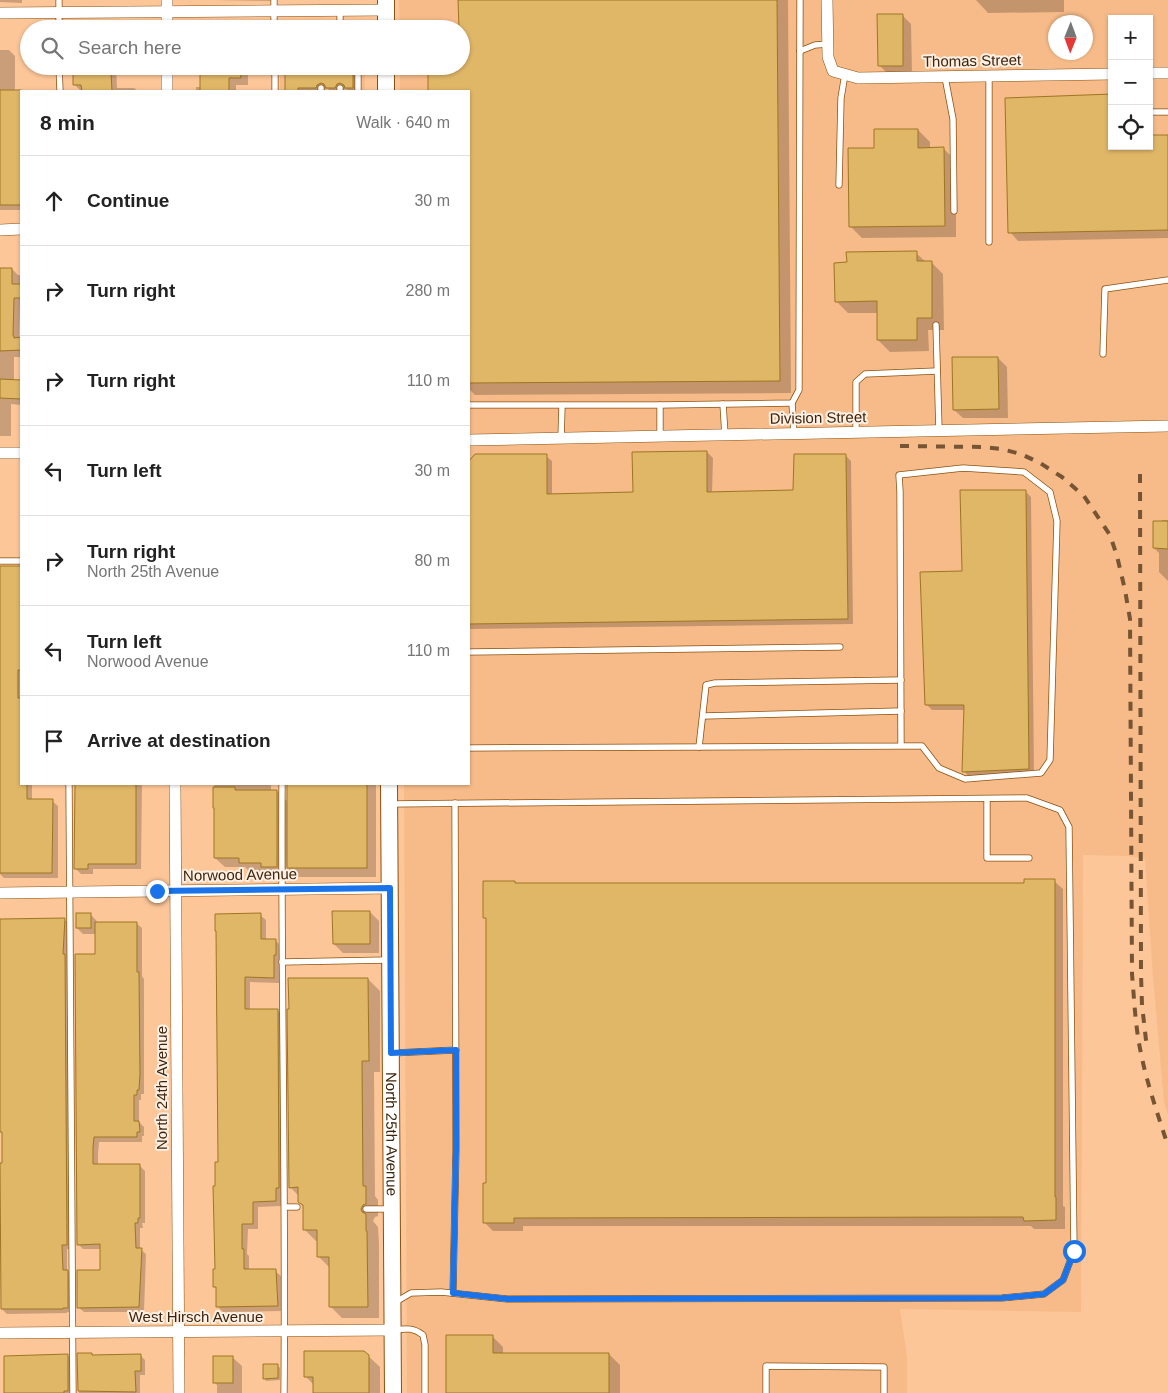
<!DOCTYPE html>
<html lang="en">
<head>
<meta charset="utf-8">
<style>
  :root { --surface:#fff; --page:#f6f6f6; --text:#222; --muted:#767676; --line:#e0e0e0 }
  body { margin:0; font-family:Arial,sans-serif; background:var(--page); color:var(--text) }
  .controls { position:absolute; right:15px; top:15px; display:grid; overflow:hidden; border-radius:0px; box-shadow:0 1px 4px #0004 }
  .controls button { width:45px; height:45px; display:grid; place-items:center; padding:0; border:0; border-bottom:1px solid var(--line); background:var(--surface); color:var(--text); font:25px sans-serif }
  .compass { position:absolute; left:1048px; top:15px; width:45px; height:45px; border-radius:50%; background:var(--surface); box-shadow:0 1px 4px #0004; rotate:181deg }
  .stop { position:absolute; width:15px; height:15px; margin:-11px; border:4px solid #1a73e8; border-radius:50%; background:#fff }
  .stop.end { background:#1a73e8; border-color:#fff; box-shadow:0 1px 5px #0008 }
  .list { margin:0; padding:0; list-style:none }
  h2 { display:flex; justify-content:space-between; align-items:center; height:65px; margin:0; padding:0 20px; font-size:21px }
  h2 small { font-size:16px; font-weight:400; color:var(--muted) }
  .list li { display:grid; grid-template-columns:32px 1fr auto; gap:15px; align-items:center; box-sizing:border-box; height:90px; padding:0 20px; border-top:1px solid var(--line) }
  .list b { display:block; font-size:19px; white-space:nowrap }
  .list p { margin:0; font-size:16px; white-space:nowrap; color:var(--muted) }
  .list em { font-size:16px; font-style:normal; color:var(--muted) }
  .icon { flex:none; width:28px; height:28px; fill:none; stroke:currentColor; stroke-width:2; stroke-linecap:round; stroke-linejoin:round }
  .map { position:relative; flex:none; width:1168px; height:1393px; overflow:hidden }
  .search { position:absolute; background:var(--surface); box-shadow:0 1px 4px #0004; left:20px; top:20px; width:450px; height:55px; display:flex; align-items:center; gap:12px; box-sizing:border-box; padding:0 18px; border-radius:28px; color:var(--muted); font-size:19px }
  .panel { position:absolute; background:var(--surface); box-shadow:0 1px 4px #0004; left:20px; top:90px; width:450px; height:695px; border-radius:0px }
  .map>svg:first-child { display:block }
  .built { fill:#f6bb88; fill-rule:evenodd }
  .shadow { fill:#0003 }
  .building { fill:#e0b667; stroke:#9d7622 }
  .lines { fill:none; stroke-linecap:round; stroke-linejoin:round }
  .service-casing { stroke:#8d510e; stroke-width:7 }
  .minor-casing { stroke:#8d510e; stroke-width:12 }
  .secondary-casing { stroke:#8d510e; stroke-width:18 }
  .service { stroke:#fff; stroke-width:5.5 }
  .minor { stroke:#fff; stroke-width:11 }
  .secondary { stroke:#fff; stroke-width:16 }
  .rail { stroke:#765434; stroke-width:4; stroke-dasharray:9 9; stroke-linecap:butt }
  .route { stroke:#1a73e8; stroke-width:6 }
  .labels { text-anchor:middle; stroke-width:4; stroke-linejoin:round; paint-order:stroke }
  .street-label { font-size:15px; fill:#3e240a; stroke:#fff0e5 }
</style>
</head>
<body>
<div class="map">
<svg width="1168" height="1393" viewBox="0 0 1168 1393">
  <rect width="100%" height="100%" fill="#fdc698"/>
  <!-- built -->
  <g class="built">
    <path d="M399,0H1168V1115L1164,1102L1153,977L1145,859L1128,856L1083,855L1081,1312L900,1309L907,1357V1393H407L404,784H469V91H400V66H461V29H400ZM1112,19H1149V146H1112ZM1056,22H1086V52H1056Z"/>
    <rect x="280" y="66" width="85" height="25"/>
  </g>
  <!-- shadow -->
  <g class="shadow">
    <path d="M0,0H22V3L0,2Z"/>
    <path d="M213,0H277V1Z"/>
    <path d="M460,0H788L791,393L475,395L469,389V91H430L429,66H461Z"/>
    <path d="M976,0H1064V12L988,13Z"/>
    <path d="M902,15L911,24L912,74H888L879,65Z"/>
    <path d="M0,50H9L15,56V92L21,91V210H0Z"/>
    <path d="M40,66H61L59,75L45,74L40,70Z"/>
    <path d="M91,66H116L117,88H134L138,91H83V90H80L74,84L91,74Z"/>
    <path d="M201,66H248V85H236V91H196V87H201Z"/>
    <path d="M286,66H358L359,91H349L347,89L343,90L342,91H331L327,88L323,91H286Z"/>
    <path d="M918,130L930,142V149H944L956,161V237L862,238L850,226L875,149Z"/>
    <path d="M1168,136V238L1018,241L1010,232L1112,146H1149Z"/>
    <path d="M916,253L926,262H931L943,274L944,330H928L929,351L890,352L878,340V313H848L836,301Z"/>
    <path d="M0,269H12L18,275H21V304H20L19,338H21V357H14V381H21V405L11,404V436H0Z"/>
    <path d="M998,358L1007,367L1008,418H963L954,410Z"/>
    <path d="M707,452L713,458L712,493L795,492L845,455L851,461L853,624L470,629L469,628V463L476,455L546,456L552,461V495L634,494Z"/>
    <path d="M1025,491L1031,497L1034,774L969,777L964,771L965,710H932L926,704L963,572Z"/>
    <path d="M1162,520H1168V581L1159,572V553L1154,548Z"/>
    <path d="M0,568H21V784H32V801H52L58,806V878H4L0,874Z"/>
    <path d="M76,784H140L142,786L141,869H93V874H81L76,869Z"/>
    <path d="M214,784H271V791H277L288,802L287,784H376V877H297L286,866V876H272L268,872H250L245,867H225L215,858L216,810L214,808Z"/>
    <path d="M1054,881L1063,889V1206L1065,1207V1229H1034L1031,1226H523V1231H493L484,1222L487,1184V920L485,917L514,882L516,884H1025Z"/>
    <path d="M370,912L379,921V953H343L334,944Z"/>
    <path d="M91,915L96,920L97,923H136L142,928V976L144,979V1094H141V1100H139V1122L144,1127V1136H142V1142H99L98,1154V1165H139L145,1171V1223H142L143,1228H140V1249L146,1254L144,1312H84L78,1307L102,1271V1249H83L78,1244L97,955L96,934H83L77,928Z"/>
    <path d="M260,915L266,920V941H276L281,946V960H279V983L250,982V1011H278L283,1016L284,1193H281V1206L258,1207V1229H248L247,1254L249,1256V1270L275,1271L281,1276L283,1311L223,1312L217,1306V1289L214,1286L217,1270L219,1163L217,932Z"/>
    <path d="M64,919L69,924L72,1249H67V1271L72,1276V1312H67V1313L7,1314L2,1309L1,1276L3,1133L2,1132L0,920Z"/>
    <path d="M368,979L380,991V1072H374L375,1196L378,1200V1216L375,1217L373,1221L378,1227L379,1244V1318H342L330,1306V1268L318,1256V1241H316L304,1229V1207L299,1202V1196L290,1187Z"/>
    <path d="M492,1336L503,1347V1354H609L620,1365V1393H447Z"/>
    <path d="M364,1352L380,1367V1393H314V1385L305,1376Z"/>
    <path d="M79,1354H91L94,1356L140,1355L145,1360V1375H140V1393H79Z"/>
    <path d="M68,1356L72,1360V1393H5Z"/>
    <path d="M232,1357L242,1366V1393H217V1385L215,1383Z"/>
    <path d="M277,1365L280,1368V1380L266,1381L264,1378Z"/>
  </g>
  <!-- building -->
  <g class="building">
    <path d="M458,0H777L780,381L469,383V91H428V66H461V29H459Z"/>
    <path d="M877,14H903V66H878Z"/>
    <path d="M90,66H107V73H111L112,91H82L81,85H73V73H90Z"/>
    <path d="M200,66H240L241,78H229V91H200Z"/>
    <path d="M285,66H353V88H345L344,85L340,83L337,84L335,88H326L324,84L321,83L317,85L316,88H298V91H285Z"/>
    <rect x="0" y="90" width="21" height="115"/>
    <path d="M1112,94V146H1149V135H1168V230L1008,233L1005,98Z"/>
    <path d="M874,129H918V148L944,147L945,226L849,227L848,148H874Z"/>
    <path d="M917,251V261H932V318H917V340H877V301L835,302L834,263L847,262L846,252Z"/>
    <path d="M0,268H12V284H21V298H14L13,336H14V338L21,337V350L0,351Z"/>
    <path d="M952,357H998L999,409L953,410Z"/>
    <path d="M0,379L21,380V399L0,398Z"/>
    <path d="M707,451V492L793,490L794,454H846L848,619L469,624V461L475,454H547V494L633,492L632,452Z"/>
    <path d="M960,490H1026L1029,769L962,772L964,705H925L920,572L962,571Z"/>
    <path d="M1153,521H1168V549L1153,548Z"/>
    <path d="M0,566H21V670H18V698H21V784H27V799H53L52,873H0Z"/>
    <path d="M75,784H136V864H88V869H74Z"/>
    <rect x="287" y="784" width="80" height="84"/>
    <path d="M213,787H235V790H277V867H261V863H239V858H214V808H213Z"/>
    <path d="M1024,879H1055V1197H1056V1220L1024,1221L1023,1217L514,1218V1223H483V1183H486V918H483V881H515V883H1024Z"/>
    <path d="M332,911H370V944H333Z"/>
    <rect x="76" y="913" width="15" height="15"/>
    <path d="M261,913V939H276V955H274V978L245,977V1009H278L279,1188H276V1201L253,1202V1224H242V1249H244V1269H276L278,1306L216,1307V1287H213V1269H215L213,1186H215V1162H218L216,931H215V914Z"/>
    <path d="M65,918L63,954H65L67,1245H62L63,1270H68V1308H63V1309H1L0,1163H2V1132H0V919Z"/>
    <path d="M95,922H137V972H139L140,1074L139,1090H137V1095H134V1121H139L140,1132H137V1137H94L93,1148V1164H140V1218H138V1223H135L136,1248H142L139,1307L77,1308V1270H100V1244L77,1245L75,954H95Z"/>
    <path d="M288,978H368L369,1061H362L363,1186H366V1204L363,1205L361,1209L362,1212L366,1214V1231H367L368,1307H329V1257H317V1230H303V1205L298,1202V1187L289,1188L287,1009H289Z"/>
    <path d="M446,1335H493V1353H609V1393H446Z"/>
    <path d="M304,1351H364L369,1355V1393H313V1377H304Z"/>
    <path d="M77,1353H92V1355L141,1354V1371H135L136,1392L78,1391Z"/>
    <path d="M68,1354V1391H64V1393H4V1356Z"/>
    <rect x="213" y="1356" width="20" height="27"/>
    <path d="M263,1364H278V1378L263,1379Z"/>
  </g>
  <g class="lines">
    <!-- service casing -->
    <g class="service-casing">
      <g id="service">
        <path d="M59,0V29"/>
        <path d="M274,0V29"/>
        <path d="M340,10V29"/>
        <path d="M800,51L815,45L828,44"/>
        <path d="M59,66L60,91"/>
        <path d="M275,66V91"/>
        <path d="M358,66V91"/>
        <path d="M945,77L953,119L954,211"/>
        <path d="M321,91V88"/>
        <path d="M340,91V88"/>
        <path d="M1149,112H1168"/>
        <path d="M839,185L841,98L845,74"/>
        <path d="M989,242V76"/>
        <path d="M936,325L939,431"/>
        <path d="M1103,354L1105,289L1168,280"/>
        <path d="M792,403L794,434"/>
        <path d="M723,404L725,435"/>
        <path d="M469,405H660L792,403L799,390L800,0"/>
        <path d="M660,405V436"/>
        <path d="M856,432V382L865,374L937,371"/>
        <path d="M561,438L562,406"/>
        <path d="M0,561H21"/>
        <path d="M469,652L840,647"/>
        <path d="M703,716L901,711"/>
        <path d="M699,747L706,685L715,683L901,680"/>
        <path d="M469,748L901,746H922L939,768L965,779L1041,773L1050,760L1057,521L1050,492L1024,472L963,468L899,475L900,492L901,746"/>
        <path d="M69,784L73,1393"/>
        <path d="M282,784C281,987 286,1190 284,1393"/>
        <path d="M987,799V858H1029"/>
        <path d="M390,804L1027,798L1060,810L1069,827L1074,1251L1063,1280L1044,1294L1002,1298L507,1299L441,1292L411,1293L394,1303"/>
        <path d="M282,962L388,960"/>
        <path d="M393,1053L456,1050"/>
        <path d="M285,1207H297"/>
        <path d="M366,1209H390"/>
        <path d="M453,1293L456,1149L455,803"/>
        <path d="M395,1330C407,1328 414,1328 423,1335L425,1345V1393"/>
        <path d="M766,1393V1366L884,1367V1393"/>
      </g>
    </g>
    <!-- minor casing -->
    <g class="minor-casing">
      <g id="minor">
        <path d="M167,0V29"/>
        <path d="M827,0L828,57L833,71L858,78L1112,74"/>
        <path d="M0,13L386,10"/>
        <path d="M167,66V91"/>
        <path d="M1149,73H1168"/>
        <path d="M0,230L21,229"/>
        <path d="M469,440L1168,426"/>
        <path d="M0,453H21"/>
        <path d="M175,784L179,1393"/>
        <path d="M0,893L390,888"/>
        <path d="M0,1333L393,1330"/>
      </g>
    </g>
    <!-- secondary casing -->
    <g class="secondary-casing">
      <g id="secondary">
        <path d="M386,29V0"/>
        <path d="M386,91V66"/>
        <path id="s1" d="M389,784L393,1393"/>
      </g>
    </g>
    <!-- service -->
    <use href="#service" class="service"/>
    <!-- minor -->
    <use href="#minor" class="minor"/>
    <!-- secondary -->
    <use href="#secondary" class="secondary"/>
    <!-- rail -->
    <g class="rail">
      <path d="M900,446L983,447L1001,449L1021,454L1040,463L1062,477L1084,496L1110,535L1117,556L1125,590L1130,619L1132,974C1134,997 1135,1020 1139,1043C1145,1078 1157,1112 1168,1146"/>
      <path d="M1140,474L1141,974L1142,1005L1147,1049"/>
    </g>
  </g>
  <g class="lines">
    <!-- route -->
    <path class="route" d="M157,891L390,888L391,1053L456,1050V1149L453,1293L507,1299L1002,1298L1044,1294L1063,1280L1074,1251"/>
  </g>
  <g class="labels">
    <!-- street labels -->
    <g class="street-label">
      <text transform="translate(972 61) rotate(-1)" y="5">Thomas Street</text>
      <text transform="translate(818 418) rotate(-1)" y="5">Division Street</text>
      <text transform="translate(240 875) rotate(-1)" y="5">Norwood Avenue</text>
      <text transform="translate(162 1088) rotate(-90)" y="5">North 24th Avenue</text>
      <text dy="5" stroke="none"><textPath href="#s1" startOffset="350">North 25th Avenue</textPath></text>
      <text x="196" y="1322">West Hirsch Avenue</text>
    </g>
  </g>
</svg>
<div class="controls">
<button>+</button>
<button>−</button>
<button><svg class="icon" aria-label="locate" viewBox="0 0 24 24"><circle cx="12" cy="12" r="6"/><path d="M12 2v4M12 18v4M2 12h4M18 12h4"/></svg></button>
</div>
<svg class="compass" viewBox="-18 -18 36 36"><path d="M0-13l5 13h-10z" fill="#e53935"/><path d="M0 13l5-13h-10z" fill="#767676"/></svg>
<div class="stop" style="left:1074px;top:1251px"></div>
<div class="stop end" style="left:157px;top:891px"></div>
<div class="search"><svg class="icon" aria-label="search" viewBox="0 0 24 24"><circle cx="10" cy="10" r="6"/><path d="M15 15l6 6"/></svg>Search here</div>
<section class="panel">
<h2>8 min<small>Walk · 640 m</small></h2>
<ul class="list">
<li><svg class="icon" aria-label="ahead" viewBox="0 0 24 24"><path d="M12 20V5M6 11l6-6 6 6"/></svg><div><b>Continue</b></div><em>30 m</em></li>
<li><svg class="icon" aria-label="right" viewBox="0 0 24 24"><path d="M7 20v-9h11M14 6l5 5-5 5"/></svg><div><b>Turn right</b></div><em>280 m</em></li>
<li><svg class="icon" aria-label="right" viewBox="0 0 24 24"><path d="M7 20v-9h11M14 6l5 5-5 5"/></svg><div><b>Turn right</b></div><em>110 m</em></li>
<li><svg class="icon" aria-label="left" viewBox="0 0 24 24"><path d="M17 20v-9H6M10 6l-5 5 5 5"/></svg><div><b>Turn left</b></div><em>30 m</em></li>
<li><svg class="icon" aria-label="right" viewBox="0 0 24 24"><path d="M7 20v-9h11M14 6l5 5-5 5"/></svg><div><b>Turn right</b><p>North 25th Avenue</p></div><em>80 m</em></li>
<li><svg class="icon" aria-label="left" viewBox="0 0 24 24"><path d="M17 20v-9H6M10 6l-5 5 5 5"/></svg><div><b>Turn left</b><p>Norwood Avenue</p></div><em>110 m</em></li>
<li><svg class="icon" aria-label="arrive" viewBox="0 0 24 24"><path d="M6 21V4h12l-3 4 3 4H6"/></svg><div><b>Arrive at destination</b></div></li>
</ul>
</section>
</div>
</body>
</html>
